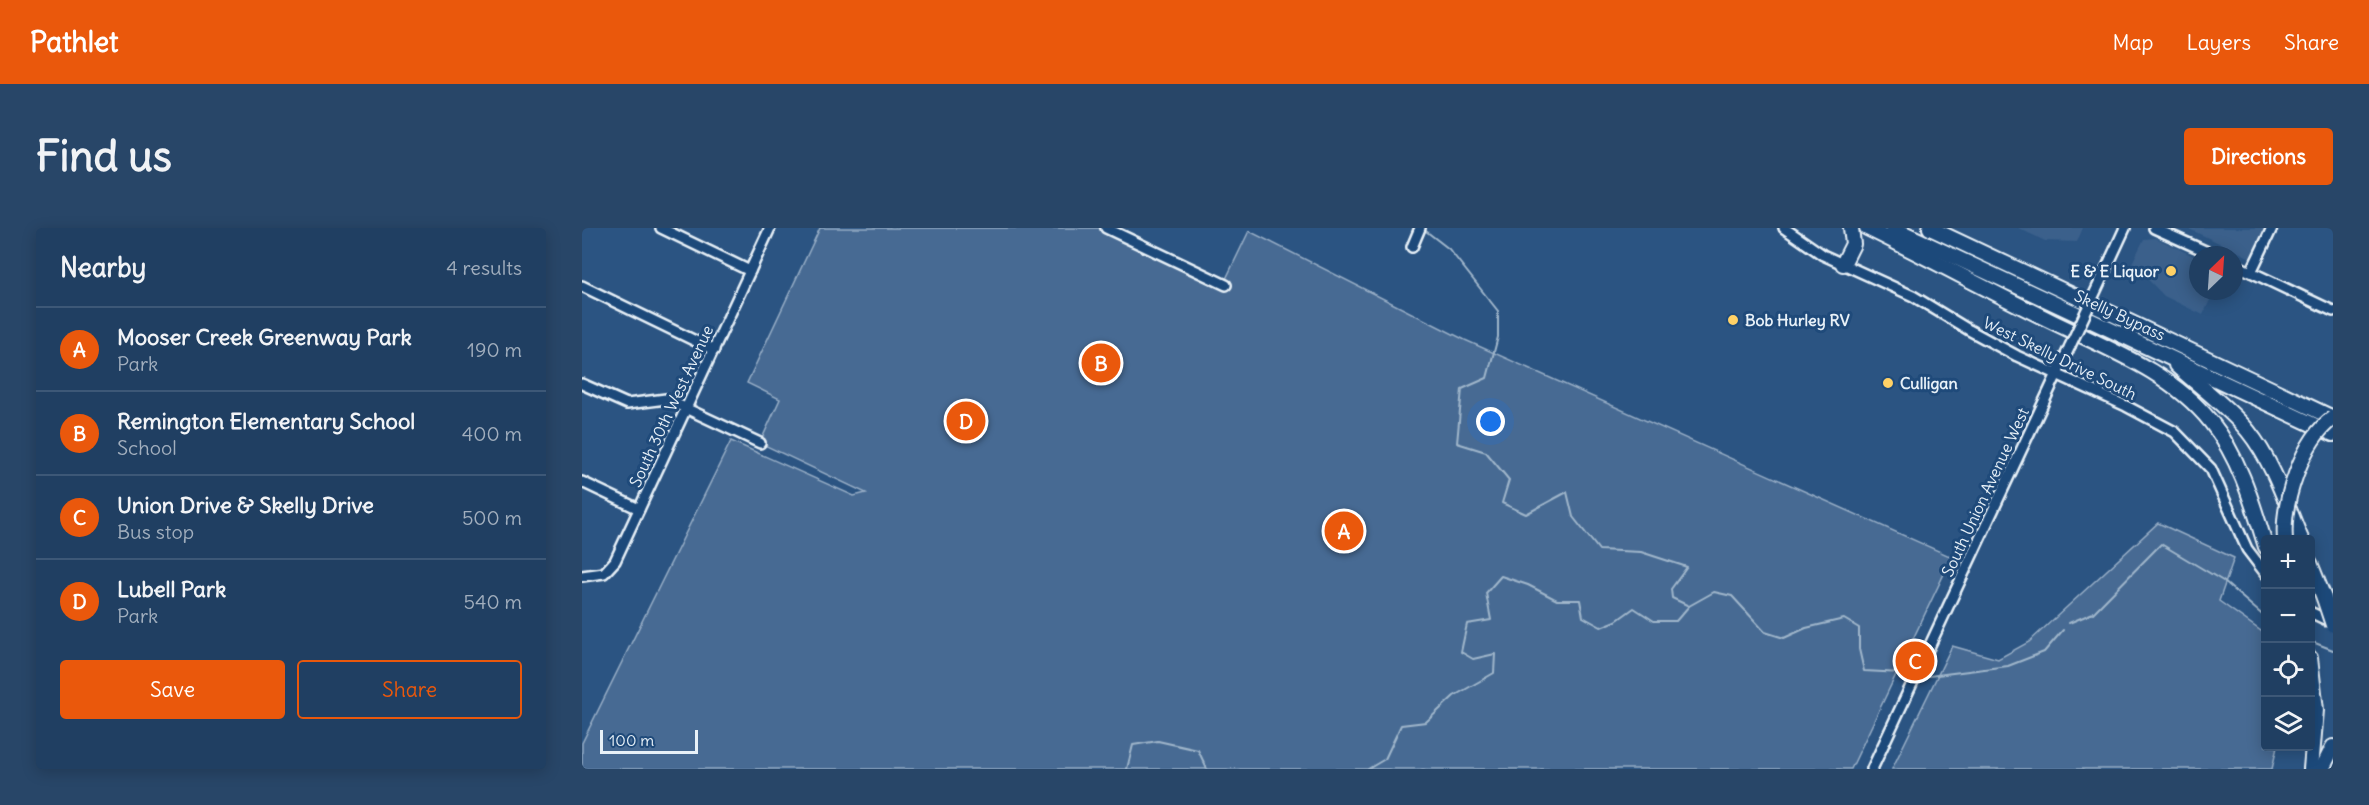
<!DOCTYPE html>
<html lang="en">
<head>
<meta charset="utf-8">
<style>
  :root { --surface:#203f62; --page:#284668; --text:#f1f3f6; --muted:#a2afbe; --line:#3d5877; --accent:#ea580c }
  body { margin:0; font-family:Delius,sans-serif; background:var(--page); color:var(--text) }
  .controls { position:absolute; right:18px; bottom:18px; display:grid; overflow:hidden; border-radius:6px; box-shadow:0 3px 15px #0003 }
  .controls button { width:54px; height:54px; display:grid; place-items:center; padding:0; border:0; border-bottom:2px solid var(--line); background:var(--surface); color:var(--text); font:30px sans-serif }
  .compass { position:absolute; left:1607px; top:18px; width:54px; height:54px; border-radius:50%; background:var(--surface); box-shadow:0 3px 15px #0003; rotate:25deg }
  .scale { position:absolute; left:18px; bottom:15px; width:98px; box-sizing:border-box; padding-left:6px; border:3px solid #e8f1f8; border-top:0; font-size:16px; line-height:21px; white-space:nowrap; color:#e8f1f8; -webkit-text-stroke:4px #1f4a7a; paint-order:stroke }
  .you { position:absolute; left:909px; top:194px; width:21px; height:21px; margin:-15px; border:4px solid #fff; border-radius:50%; background:#1a73e8; box-shadow:0 0 0 9px #1a73e833 }
  .badge { display:grid; place-items:center; width:39px; height:39px; border-radius:50%; background:var(--accent); color:#fff; font-size:20px; font-weight:700 }
  .pin { position:absolute; translate:-50% -50%; border:3px solid #fff; box-shadow:0 2px 6px #0006 }
  .list { margin:0; padding:0; list-style:none }
  h2 { display:flex; justify-content:space-between; align-items:center; height:78px; margin:0; padding:0 24px; font-size:26px }
  h2 small { font-size:20px; font-weight:400; color:var(--muted) }
  .list li { display:grid; grid-template-columns:39px 1fr auto; gap:18px; align-items:center; box-sizing:border-box; height:84px; padding:0 24px; border-top:2px solid var(--line) }
  .list b { display:block; font-size:22px; white-space:nowrap }
  .list p { margin:0; font-size:20px; white-space:nowrap; color:var(--muted) }
  .list em { font-size:20px; font-style:normal; color:var(--muted) }
  .actions { display:flex; gap:12px; padding:18px 24px }
  .actions a { flex:1; padding:14px 0; border:2px solid var(--accent); border-radius:6px; text-align:center; font-size:21px; color:var(--accent) }
  .actions .main { background:var(--accent); color:#fff }
  .icon { flex:none; width:33px; height:33px; fill:none; stroke:currentColor; stroke-width:2; stroke-linecap:round; stroke-linejoin:round }
  .map { position:relative; flex:none; width:1751px; height:541px; overflow:hidden; border-radius:6px }
  header { display:flex; align-items:center; gap:36px; box-sizing:border-box; height:84px; padding:0 30px; background:var(--accent); color:#fff }
  header strong { font-size:28px }
  nav { display:flex; gap:33px; margin-inline-start:auto; font-size:21px }
  .intro { display:flex; align-items:center; justify-content:space-between; box-sizing:border-box; height:144px; padding:0 36px }
  h1 { margin:0; font-size:42px }
  .button { padding:15px 27px; border-radius:6px; background:var(--accent); color:#fff; font-size:21px; font-weight:700 }
  main { display:flex; gap:36px; padding:0 36px }
  aside { flex:1; background:var(--surface); border-radius:6px; box-shadow:0 3px 15px #0003 }
  .map>svg:first-child { display:block }
  .built { fill:#3a608b }
  .green { fill:#476b93; stroke:#98aec6; stroke-width:1.5 }
  .lines { fill:none; stroke-linecap:round; stroke-linejoin:round }
  .stream { stroke:#a0b6cb; stroke-width:2 }
  .minor-casing { stroke:#e8f1f8; stroke-width:14 }
  .highway-casing { stroke:#e8f1f8; stroke-width:18 }
  .minor { stroke:#1f4a7a; stroke-width:9 }
  .highway { stroke:#1f4a7a; stroke-width:14 }
  .minor-bridge-casing { stroke:#e8f1f8; stroke-width:14; stroke-linecap:butt }
  .highway-bridge-casing { stroke:#e8f1f8; stroke-width:18; stroke-linecap:butt }
  .minor-bridge { stroke:#1f4a7a; stroke-width:9 }
  .highway-bridge { stroke:#1f4a7a; stroke-width:14 }
  .poi-dot { fill:#ffd166; stroke:#1f4a7a; stroke-width:2 }
  .labels { text-anchor:middle; stroke-width:6; stroke-linejoin:round; paint-order:stroke }
  .poi-label { font-size:16px; font-weight:bold; fill:#e8f1f8; stroke:#1f4a7a; text-anchor:start }
  .street-label { font-size:16px; fill:#e8f1f8; stroke:#1f4a7a }
</style>
</head>
<body>
<header>
<strong>Pathlet</strong>
<nav><a>Map</a><a>Layers</a><a>Share</a></nav>
</header>
<div class="intro"><h1>Find us</h1><a class="button">Directions</a></div>
<main>
<aside>
<h2>Nearby<small>4 results</small></h2>
<ul class="list">
<li><span class="badge">A</span><div><b>Mooser Creek Greenway Park</b><p>Park</p></div><em>190 m</em></li>
<li><span class="badge">B</span><div><b>Remington Elementary School</b><p>School</p></div><em>400 m</em></li>
<li><span class="badge">C</span><div><b>Union Drive &amp; Skelly Drive</b><p>Bus stop</p></div><em>500 m</em></li>
<li><span class="badge">D</span><div><b>Lubell Park</b><p>Park</p></div><em>540 m</em></li>
</ul>
<div class="actions"><a class="main">Save</a><a>Share</a></div>
</aside>
<div class="map">
<svg width="1751" height="541" viewBox="0 0 1751 541">
  <rect width="100%" height="100%" fill="#2b5482"/>
  <filter id="ink" filterUnits="userSpaceOnUse"><feTurbulence type="fractalNoise" baseFrequency=".0167" numOctaves="2"/><feDisplacementMap in="SourceGraphic" scale="12" xChannelSelector="R" yChannelSelector="G"/><feConvolveMatrix kernelMatrix="1 2 1 2 8 2 1 2 1" color-interpolation-filters="sRGB"/></filter>
  <g filter="url(#ink)">
    <!-- built -->
    <g class="built">
      <path d="M1436,0H1501L1495,14L1463,13Z"/>
      <path d="M1605,0H1683L1669,30Z"/>
      <path d="M1574,10L1616,30V63H1632L1621,87L1582,68L1550,35L1562,11Z"/>
    </g>
    <!-- green -->
    <g class="green">
      <path d="M238,0H528L642,55L667,3L883,112L1370,329L1269,541H0V515L149,213L272,268L284,265L178,215L198,171L165,155Z"/>
      <path d="M1576,295L1652,330L1637,373L1683,406L1684,518L1695,519L1690,541H1310L1370,418L1416,431L1447,414Z"/>
    </g>
    <g class="lines">
      <!-- stream -->
      <g class="stream">
        <path d="M840,0L867,21L916,83V109L905,150L880,161L875,215L904,224L927,252L920,275L944,286L985,264L991,289L1017,322L1059,324L1105,339L1089,361L1090,370L1107,378"/>
        <path d="M1487,395L1511,385L1579,316L1641,353L1684,390"/>
        <path d="M1728,413L1751,422"/>
        <path d="M1347,448L1426,438L1462,424L1481,402"/>
        <path d="M545,541L551,517L576,513L616,522L625,541"/>
        <path d="M786,541L803,531L819,497L844,494L872,468L912,445L913,426L891,431L879,424L885,396L909,392L904,365L919,348L946,357L975,372H998L1001,389L1019,399L1034,393L1052,380L1072,393H1094L1107,378L1132,364L1150,368L1183,404L1202,410L1224,400L1262,391L1277,400V421L1282,443L1320,445"/>
      </g>
      <!-- minor casing -->
      <g class="minor-casing">
        <g id="minor">
          <path d="M79,0L168,43"/>
          <path d="M524,0L644,57"/>
          <path d="M1202,0L1241,27L1331,68L1387,102L1435,128L1544,178L1593,204L1629,241L1665,321L1684,346"/>
          <path d="M1572,0L1632,27"/>
          <path d="M830,19L838,0"/>
          <path d="M1652,36L1751,83"/>
          <path d="M1525,39L1543,0"/>
          <path d="M1669,44L1690,0"/>
          <path d="M0,58L132,122"/>
          <path d="M0,156L45,176L84,171L178,215"/>
          <path d="M0,254L57,281"/>
          <path d="M0,348L22,345L33,333L188,0"/>
          <path d="M1728,384L1751,395"/>
          <path d="M1290,541L1488,118"/>
        </g>
      </g>
      <!-- highway casing -->
      <g class="highway-casing">
        <g id="highway">
          <path d="M1285,0C1347,30 1407,63 1469,93C1526,121 1588,143 1629,194C1658,230 1671,277 1684,319"/>
          <path d="M1311,0L1751,206"/>
          <path d="M1348,0L1751,190"/>
          <path d="M1261,36L1271,16L1269,0"/>
          <path d="M1594,137C1617,158 1646,179 1666,203C1691,234 1704,275 1719,311"/>
          <path d="M1728,335L1742,370"/>
          <path d="M1728,430L1734,482L1729,541"/>
          <path d="M1740,541L1751,519"/>
        </g>
      </g>
      <!-- minor -->
      <use href="#minor" class="minor"/>
      <!-- highway -->
      <use href="#highway" class="highway"/>
      <!-- minor-bridge casing -->
      <g class="minor-bridge-casing">
        <path id="minor-bridge" d="M1488,118L1525,39"/>
      </g>
      <!-- highway-bridge casing -->
      <g class="highway-bridge-casing">
        <g id="highway-bridge">
          <path d="M1703,311C1700,275 1720,212 1751,190"/>
          <path d="M1742,370L1751,397"/>
        </g>
      </g>
      <!-- minor-bridge -->
      <use href="#minor-bridge" class="minor-bridge"/>
      <!-- highway-bridge -->
      <use href="#highway-bridge" class="highway-bridge"/>
    </g>
  </g>
  <!-- markers -->
  <g class="poi-dot">
    <circle cx="1589" cy="43" r="6"/>
    <circle cx="1151" cy="92" r="6"/>
    <circle cx="1306" cy="155" r="6"/>
  </g>
  <g class="labels">
    <!-- poi labels -->
    <g class="poi-label">
      <text x="1577" y="49" text-anchor="end">E &amp; E Liquor</text>
      <text x="1163" y="98">Bob Hurley RV</text>
      <text x="1318" y="161">Culligan</text>
    </g>
    <!-- street labels -->
    <g class="street-label">
      <text transform="translate(1538 87) rotate(25)" y="6">Skelly Bypass</text>
      <text transform="translate(1478 130) rotate(26)" y="6">West Skelly Drive South</text>
      <text transform="translate(89 178) rotate(-65)" y="6">South 30th West Avenue</text>
      <text transform="translate(1403 264) rotate(-65)" y="6">South Union Avenue West</text>
    </g>
  </g>
</svg>
<div class="controls">
<button>+</button>
<button>−</button>
<button><svg class="icon" aria-label="locate" viewBox="0 0 24 24"><circle cx="12" cy="12" r="6"/><path d="M12 2v4M12 18v4M2 12h4M18 12h4"/></svg></button>
<button><svg class="icon" aria-label="layers" viewBox="0 0 24 24"><path d="M12 4l9 5-9 5-9-5zM3 14l9 5 9-5"/></svg></button>
</div>
<svg class="compass" viewBox="-18 -18 36 36"><path d="M0-13l5 13h-10z" fill="#e53935"/><path d="M0 13l5-13h-10z" fill="#a2afbe"/></svg>
<div class="scale">100 m</div>
<div class="you"></div>
<div class="pin badge" style="left:762px;top:303px">A</div>
<div class="pin badge" style="left:519px;top:135px">B</div>
<div class="pin badge" style="left:1333px;top:433px">C</div>
<div class="pin badge" style="left:384px;top:193px">D</div>
</div>
</main>
</body>
</html>
